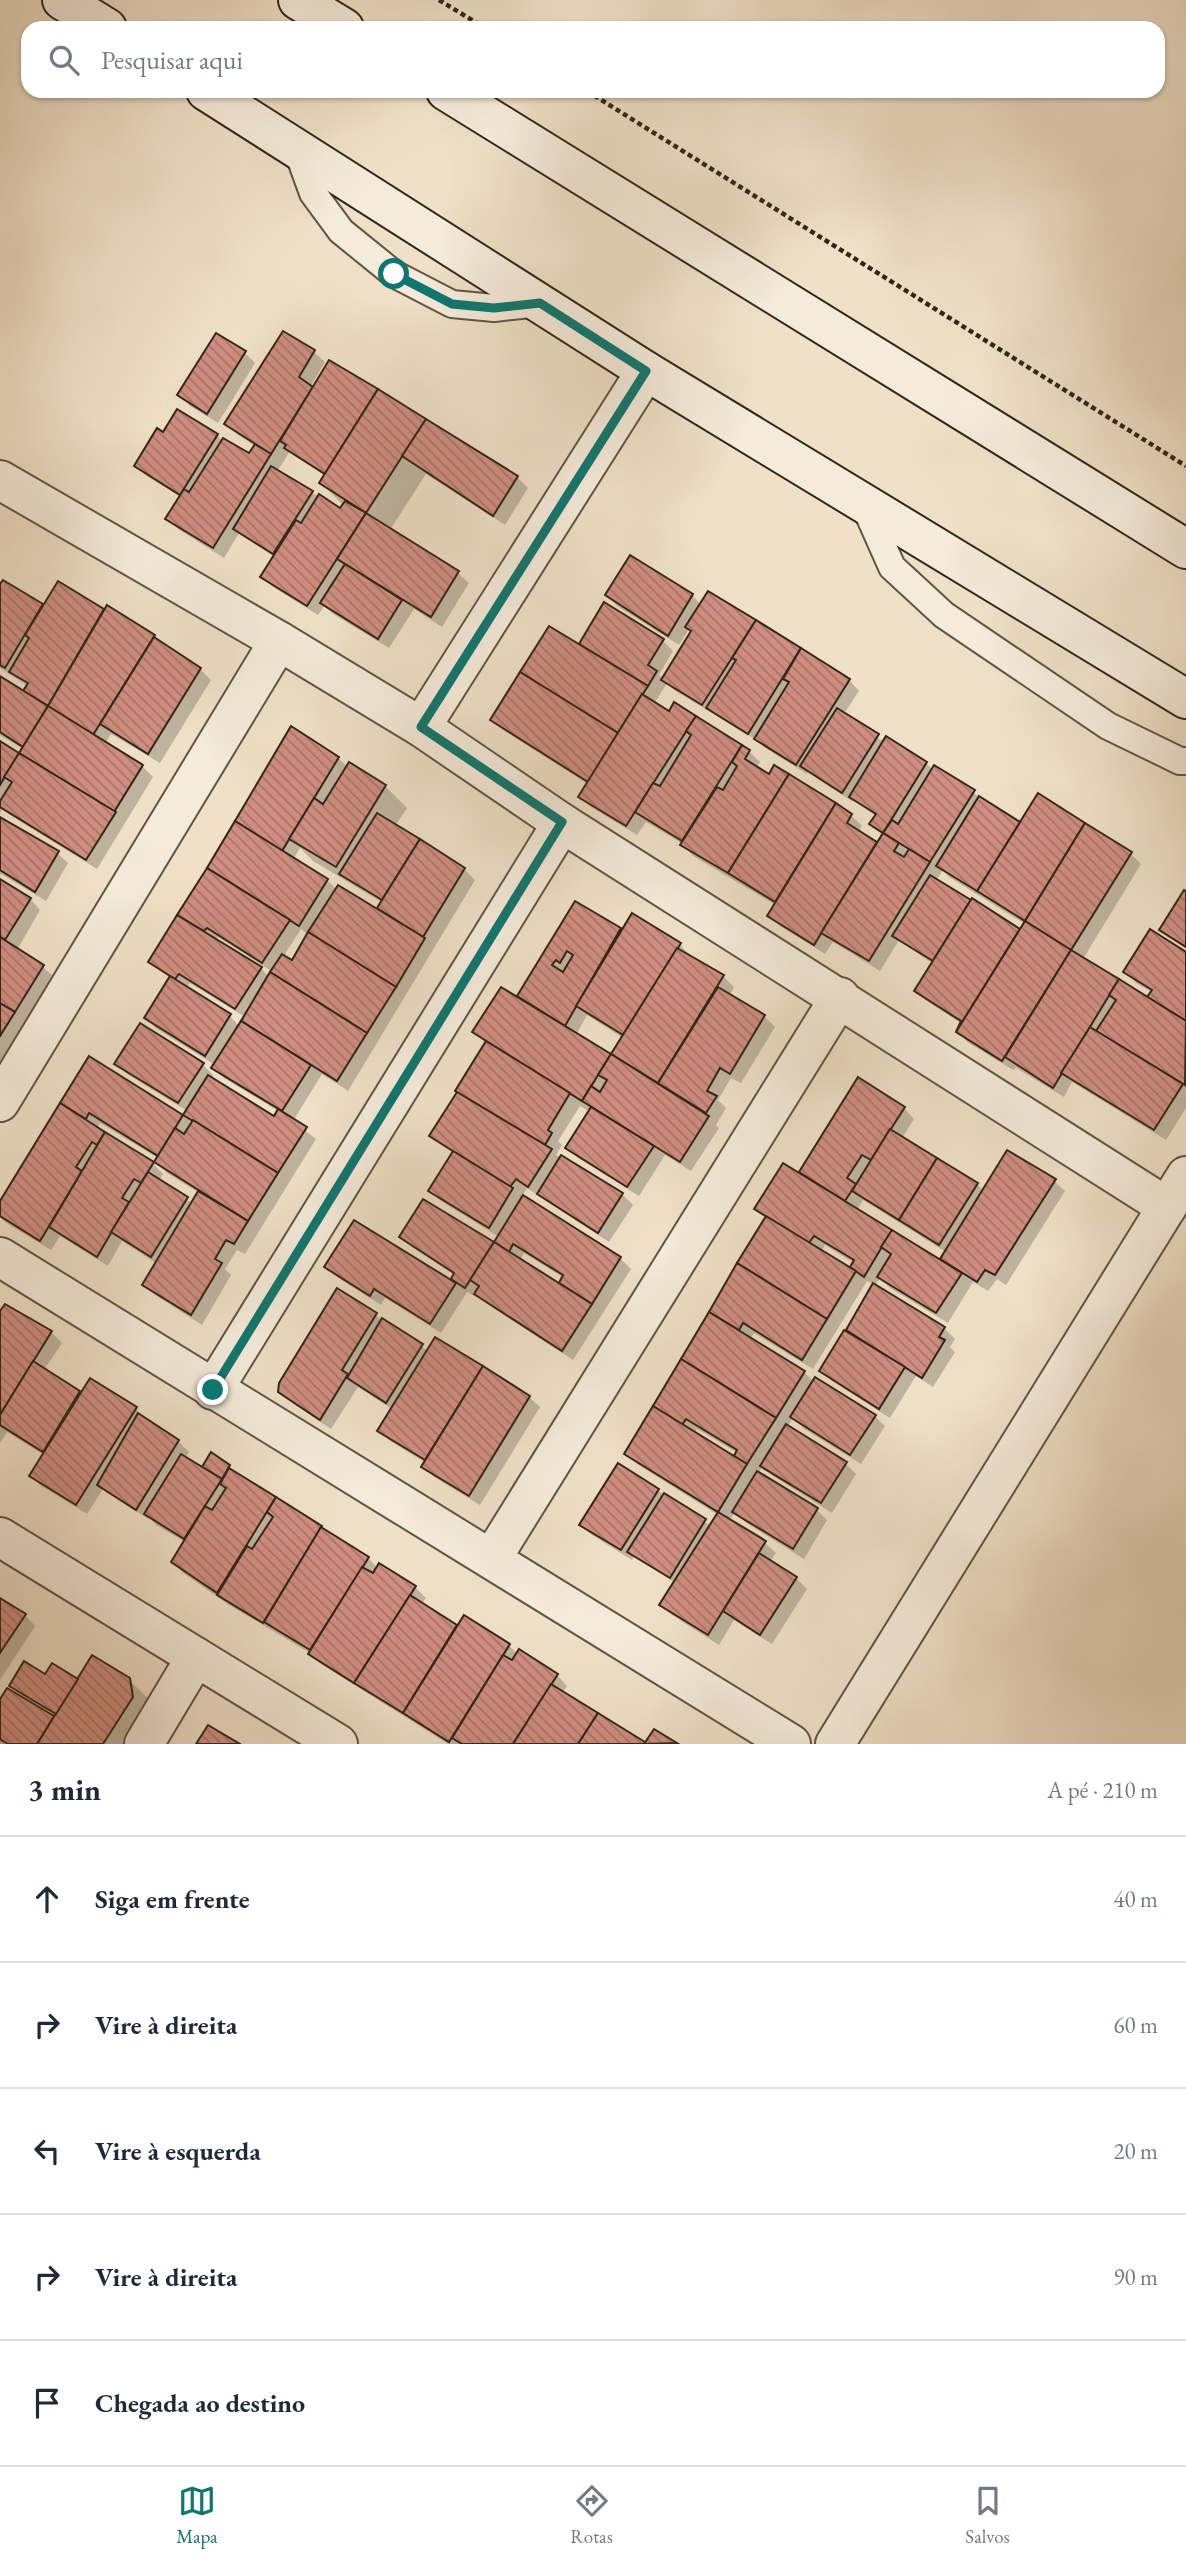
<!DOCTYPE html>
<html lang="pt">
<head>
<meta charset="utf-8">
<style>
  :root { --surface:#fff; --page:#f2f2f3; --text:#1f2937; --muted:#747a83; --line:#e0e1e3; --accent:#0f766e }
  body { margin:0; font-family:"EB Garamond",serif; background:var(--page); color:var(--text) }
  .stop { position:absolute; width:21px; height:21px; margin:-16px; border:5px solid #0f766e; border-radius:50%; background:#fff }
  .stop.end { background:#0f766e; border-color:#fff; box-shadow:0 2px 7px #0008 }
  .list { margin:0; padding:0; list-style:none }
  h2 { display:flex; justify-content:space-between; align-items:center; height:91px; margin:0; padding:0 28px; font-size:30px }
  h2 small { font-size:23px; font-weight:400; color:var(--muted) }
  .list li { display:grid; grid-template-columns:46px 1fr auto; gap:21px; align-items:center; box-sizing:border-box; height:126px; padding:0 28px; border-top:2px solid var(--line) }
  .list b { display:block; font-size:26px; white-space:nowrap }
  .list em { font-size:23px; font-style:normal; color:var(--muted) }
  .icon { flex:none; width:38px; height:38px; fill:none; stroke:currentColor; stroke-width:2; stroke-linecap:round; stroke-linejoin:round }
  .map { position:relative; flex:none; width:1186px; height:1744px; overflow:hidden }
  .search { position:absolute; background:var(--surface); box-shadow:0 2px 5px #0004; left:21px; right:21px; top:21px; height:77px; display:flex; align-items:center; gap:18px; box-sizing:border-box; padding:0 24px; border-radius:21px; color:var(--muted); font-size:26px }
  .sheet { height:721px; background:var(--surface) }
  nav { display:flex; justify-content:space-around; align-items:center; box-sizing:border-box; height:98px; border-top:2px solid var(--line); background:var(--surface); font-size:19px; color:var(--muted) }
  nav a { display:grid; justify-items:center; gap:4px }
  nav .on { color:var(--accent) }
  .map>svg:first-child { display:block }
  .shadow { fill:#0003; fill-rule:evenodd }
  .building { fill:url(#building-back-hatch); stroke:#322517; stroke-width:2; fill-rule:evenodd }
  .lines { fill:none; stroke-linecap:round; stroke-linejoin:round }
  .service-casing { stroke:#615443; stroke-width:30 }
  .minor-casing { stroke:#615443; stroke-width:42 }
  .secondary-casing { stroke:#322517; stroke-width:42 }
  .path { stroke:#322517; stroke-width:4.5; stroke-dasharray:5 3.5; stroke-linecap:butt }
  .service { stroke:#f5ebdb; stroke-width:26 }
  .minor { stroke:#f5ebdb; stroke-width:38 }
  .secondary { stroke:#f5ebdb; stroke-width:38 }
  .route { stroke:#0f766e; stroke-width:9 }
</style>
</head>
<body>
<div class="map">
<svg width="1186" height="1744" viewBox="0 0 1186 1744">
  <defs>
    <pattern id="building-back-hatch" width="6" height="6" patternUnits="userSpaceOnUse" patternTransform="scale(1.75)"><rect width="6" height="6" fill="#cf8e81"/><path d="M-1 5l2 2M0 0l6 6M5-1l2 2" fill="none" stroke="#a97469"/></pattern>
  </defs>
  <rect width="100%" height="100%" fill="#efe0c7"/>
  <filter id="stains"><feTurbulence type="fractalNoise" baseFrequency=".00286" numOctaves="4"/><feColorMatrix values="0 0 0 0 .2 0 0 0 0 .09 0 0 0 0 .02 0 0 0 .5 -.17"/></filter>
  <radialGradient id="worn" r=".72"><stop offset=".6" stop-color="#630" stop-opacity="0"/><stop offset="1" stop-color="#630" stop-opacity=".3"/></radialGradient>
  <!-- shadow -->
  <g class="shadow">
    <path d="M314,352L325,362L310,387L517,477L528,488L505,525L426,474L390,530L458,573L469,583L442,627L414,609L389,648L333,614L325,605L318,615L273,587L262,577L274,557L239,533L224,558L178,529L167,518L181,497L147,476L136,465L163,434L217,435L223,441L249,456L255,446L237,434L226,424ZM290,451L325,476L321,483L344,506L341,510L277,472Z"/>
    <path d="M245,353L255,363L218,423L190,406L180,395Z"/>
    <path d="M3,582L44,606L58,583L105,612L154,636L163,645L200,669L211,680L160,763L111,734L105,744L142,766L153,777L97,869L10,815L3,808L0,813V743L20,756L23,749L0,735V679L23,693L28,686L0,668V587Z"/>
    <path d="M709,593L849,680L859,691L844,714L884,742L926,763L933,770L935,768L1021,824L1131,854L1141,864L1083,959L1147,1000L1152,992L1136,983L1125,972L1186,954V1108L1166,1140L1072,1082L1064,1097L1016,1068L1013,1070L967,1042L957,1031L962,1024L927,1001L916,991L933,964L899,940L880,971L833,942L825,954L780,926L769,916L776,905L693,856L683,844L646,822L637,835L591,807L580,797L588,784L503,730L492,720L579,646L605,605L663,641L673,651L659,675L664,679L693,633L689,629L679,645L617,606L607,595H692L701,605ZM667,683L674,690L760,742L767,749L807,774L808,772L853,802L854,800L876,816L872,824L884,835L878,844L858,832L862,826L851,815L775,767L770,776L756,768L760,762L749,751L675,705L669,714L654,704ZM943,870L949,877L1025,924L1021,931L936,881Z"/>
    <path d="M338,758L348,767L350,764L385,786L407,808L395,826L464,869L475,880L348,1091L322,1074L293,1121L316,1139L245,1254L237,1250L225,1269L231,1275L202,1325L155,1295L144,1285L157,1264L122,1241L108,1266L60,1236L51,1250L6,1223L0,1217V1204L90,1059L183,1117L187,1111L127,1074L116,1063L202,1064L213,1075L211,1079L274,1118L278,1111L224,1078L214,1068L215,1065L157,1029L146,1018L171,979L150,962L243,812ZM300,848L313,861L383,903L377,910L337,890L327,880L293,860ZM301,929L309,935L292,963L283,957ZM218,937L273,972L269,977L261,968L216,940ZM190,983L245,1017L239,1026L230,1016L186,989ZM100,1123L158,1158L156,1162L167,1173L199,1193L193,1204L159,1181L163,1174L153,1164L97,1129Z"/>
    <path d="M0,819L57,853L68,863L46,901L1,874L0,876Z"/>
    <path d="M0,881L30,899L40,910L17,950L43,967L54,977L0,1063Z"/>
    <path d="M1186,893V949L1162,930Z"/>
    <path d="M576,904L623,932L680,945L690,955L689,957L723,976L734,987L730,995L764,1016L775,1027L741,1083L731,1078L718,1100L726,1108L716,1125L719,1128L691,1171L665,1155L639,1196L578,1158L568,1147L590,1112L580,1106L558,1141L562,1145L556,1155L622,1194L633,1205L609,1242L527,1188L522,1197L620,1258L631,1269L573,1360L487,1304L478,1295L476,1297L467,1292L441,1333L385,1298L381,1305L337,1277L326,1266L452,1281L455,1275L412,1247L401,1237L495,1245L499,1237L441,1201L430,1191L453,1153L432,1136L487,1044L474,1032L526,1003L519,996ZM587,1015L623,1038L611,1057L576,1035ZM524,1253L564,1278L559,1286L520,1261Z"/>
    <path d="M859,1080L904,1108L914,1119L902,1138L977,1184L984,1191L1054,1181L1065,1191L1006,1285L997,1279L988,1291L973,1282L948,1323L890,1288L880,1278L875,1286L944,1328L955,1339L950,1347L955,1352L933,1387L916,1376L890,1418L832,1381L821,1371L874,1285L867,1281L813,1369L754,1333L750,1339L804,1372L814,1382L875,1416L885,1426L861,1464L803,1428L793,1418L787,1427L845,1463L856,1474L832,1513L773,1476L763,1466L758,1474L817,1510L827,1520L804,1559L745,1522L735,1512L729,1521L765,1543L776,1553L770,1562L796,1578L807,1589L772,1644L734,1620L719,1645L672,1615L661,1605L675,1583L634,1556L632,1560L592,1535L581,1524L657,1490L711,1526L718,1515L637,1464L626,1453L766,1218L757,1208L800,1174ZM863,1200L946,1252L940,1262L857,1210ZM825,1245L854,1263L850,1270L821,1252ZM697,1429L738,1453L734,1458L694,1434Z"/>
    <path d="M338,1290L428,1351L436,1339L529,1397L540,1407L480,1505L434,1477L423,1467L426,1463L390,1441L379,1430L392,1409L358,1387L331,1429L291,1402L280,1391Z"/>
    <path d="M0,1315L51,1332L62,1343L44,1370L81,1393L90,1380L136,1409L146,1421L178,1441L189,1452L185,1458L202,1469L212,1455L229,1466L241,1478L368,1558L378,1568L415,1587L426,1598L421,1605L458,1627L509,1645L517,1654L557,1675L567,1686L562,1693L645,1744H448L321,1664L310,1653L229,1605L183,1573L173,1562L185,1542L156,1525L149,1517L148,1519L103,1489L87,1514L41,1486L31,1476L44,1455L7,1432L0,1443Z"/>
    <path d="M0,1600L25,1615L35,1626L0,1680Z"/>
    <path d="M45,1676L78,1681L129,1680L161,1711L153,1744H0V1703L25,1700L11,1685Z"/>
  </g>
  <!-- building -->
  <g class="building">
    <path d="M283,331L315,350L299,377L313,387L271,454L224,424Z"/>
    <path d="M216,333L246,351L207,414L177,395Z"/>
    <path d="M329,360L378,389L325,474L284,448L286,445L280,441Z"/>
    <path d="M378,389L426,419L366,513L319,483Z"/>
    <path d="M177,409L218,434L180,495L134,466L157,428L163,432Z"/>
    <path d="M426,419L518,476L493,516L402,456Z"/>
    <path d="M223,438L249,453L255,444L271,454L213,548L165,519L184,489L189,492Z"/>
    <path d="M271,466L313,491L273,554L233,529Z"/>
    <path d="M319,494L340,508L345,501L366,513L307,606L260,577L296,520L301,523Z"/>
    <path d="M366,513L459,571L431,617L337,559Z"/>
    <path d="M630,555L693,594L668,636L605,595Z"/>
    <path d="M345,564L402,600L378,639L320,603Z"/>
    <path d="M3,580L43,604L5,668L0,665V584Z"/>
    <path d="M58,581L104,609L48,706L23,691L28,683L9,672L29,638L25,635Z"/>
    <path d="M708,591L756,620L702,705L661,680L691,631L685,627Z"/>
    <path d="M604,602L664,639L648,665L657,671L648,686L579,644Z"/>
    <path d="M107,605L155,635L93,735L48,706Z"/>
    <path d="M756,620L801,648L748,734L706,708L736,660L732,658Z"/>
    <path d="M549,626L648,686L618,733L520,672Z"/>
    <path d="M154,637L201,668L148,754L100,724Z"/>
    <path d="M801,648L850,679L796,765L754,739L789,682L783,679Z"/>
    <path d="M520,672L618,733L588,782L490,720Z"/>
    <path d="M0,676L48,706L23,747L0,732Z"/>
    <path d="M642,694L669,711L674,702L696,716L626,826L578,797Z"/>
    <path d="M48,706L143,765L114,812L19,753Z"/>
    <path d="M837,708L879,734L842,793L800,766Z"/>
    <path d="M696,716L742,745L682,841L635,812L653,783L660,786L691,735L686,731Z"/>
    <path d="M291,726L339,757L282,851L235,821Z"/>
    <path d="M886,736L927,762L883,833L869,824L876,814L849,797Z"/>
    <path d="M0,741L19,753L0,785Z"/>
    <path d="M742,745L750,750L745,759L769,774L774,765L789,774L728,873L680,845L717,787L723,790L737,766L732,762Z"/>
    <path d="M19,753L116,812L86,860L0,807V801L12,782L4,777Z"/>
    <path d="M349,762L386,785L336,867L289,839L314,798L323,804Z"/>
    <path d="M934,765L975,790L930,862L883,833L892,820L898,824Z"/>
    <path d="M789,774L836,803L775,902L728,873Z"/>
    <path d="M1038,793L1085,823L1025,921L977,891Z"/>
    <path d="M979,796L1020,822L977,891L936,866Z"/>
    <path d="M836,803L852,814L847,823L877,842L814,945L767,916Z"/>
    <path d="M377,813L420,839L382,900L339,874Z"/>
    <path d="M0,817L59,851L35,892L0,870Z"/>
    <path d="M235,821L328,879L299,926L207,868Z"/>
    <path d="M1085,823L1132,852L1071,950L1025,921Z"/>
    <path d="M883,833L899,843L894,851L904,857L909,849L930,862L869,961L821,933Z"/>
    <path d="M420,839L465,868L423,937L377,908Z"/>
    <path d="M207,868L290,920L262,963L207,928L204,931L177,915Z"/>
    <path d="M930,875L971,900L933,961L892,936Z"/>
    <path d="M0,879L31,898L5,940L0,937Z"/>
    <path d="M338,885L425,938L396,987L308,932Z"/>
    <path d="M1184,890L1186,891V947L1159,930Z"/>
    <path d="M972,898L1020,929L956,1032L961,1021L914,991Z"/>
    <path d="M575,901L621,928L565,1026L517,996ZM567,951L573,955L563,972L552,965L556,960L560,963Z"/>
    <path d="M632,913L681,943L623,1035L576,1006Z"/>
    <path d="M177,915L262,967L235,1009L179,974L175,979L148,962Z"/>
    <path d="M1025,921L1071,950L1002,1061L956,1032Z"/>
    <path d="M1150,929L1186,952V1021L1147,997L1152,990L1123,972Z"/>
    <path d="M308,932L396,987L367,1033L270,972L282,954L292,960Z"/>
    <path d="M0,937L44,965L15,1012L0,1003Z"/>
    <path d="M677,948L724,975L658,1083L611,1054Z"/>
    <path d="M1071,950L1119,979L1053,1088L1005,1057Z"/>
    <path d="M270,972L367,1033L337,1081L241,1021Z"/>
    <path d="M170,976L231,1014L205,1056L144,1018Z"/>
    <path d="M1119,979L1186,1021L1185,1085L1096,1031L1116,1000L1109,995Z"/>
    <path d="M501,987L611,1054L582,1101L472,1032Z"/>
    <path d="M718,987L765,1015L730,1074L720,1068L707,1091L717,1096L706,1113L658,1083Z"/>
    <path d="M0,1003L15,1012L0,1036Z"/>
    <path d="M241,1021L311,1065L282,1111L211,1068Z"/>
    <path d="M140,1023L204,1063L178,1103L114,1064Z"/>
    <path d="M1090,1027L1183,1084L1154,1130L1061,1073Z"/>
    <path d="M486,1041L570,1093L548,1130L552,1133L545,1145L455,1091Z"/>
    <path d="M611,1054L709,1116L680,1162L582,1101L591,1086L600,1092L607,1080L598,1075Z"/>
    <path d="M89,1056L183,1115L158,1156L89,1113L86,1119L60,1103Z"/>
    <path d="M208,1075L274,1116L278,1109L307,1127L278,1173L183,1115Z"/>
    <path d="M858,1077L905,1107L871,1160L862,1155L847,1178L856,1184L845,1201L799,1172Z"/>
    <path d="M457,1092L552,1149L528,1187L516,1179L510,1187L429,1136Z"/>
    <path d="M60,1103L105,1132L97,1145L92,1142L76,1167L82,1171L40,1241L0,1216V1201Z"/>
    <path d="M591,1107L654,1146L627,1187L565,1148Z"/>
    <path d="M193,1120L278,1173L248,1221L154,1162L175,1128L184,1134Z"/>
    <path d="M890,1129L937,1158L899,1220L852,1191Z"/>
    <path d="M105,1132L154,1162L141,1183L134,1179L122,1198L129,1202L97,1257L49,1227Z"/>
    <path d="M1007,1150L1056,1179L995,1275L985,1270L977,1282L940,1259Z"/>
    <path d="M453,1151L513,1188L489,1228L428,1191Z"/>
    <path d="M561,1155L623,1193L598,1233L537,1194Z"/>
    <path d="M937,1158L978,1183L939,1245L899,1220Z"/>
    <path d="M783,1163L892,1230L864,1277L850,1267L854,1260L814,1236L809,1243L754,1209Z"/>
    <path d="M148,1172L188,1197L151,1257L111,1232Z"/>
    <path d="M198,1191L248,1221L234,1244L226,1240L215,1259L222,1263L191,1315L142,1285Z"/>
    <path d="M523,1195L621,1257L592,1304L559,1283L563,1275L513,1244L509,1252L494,1242Z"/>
    <path d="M423,1199L494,1242L465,1288L451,1279L454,1273L399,1237Z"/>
    <path d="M766,1216L856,1271L827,1319L737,1263Z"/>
    <path d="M354,1220L456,1283L430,1324L374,1289L370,1296L324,1267Z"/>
    <path d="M892,1230L962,1273L936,1313L877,1277L891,1254L881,1247Z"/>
    <path d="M494,1242L592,1304L562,1351L474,1294L479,1286L470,1280Z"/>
    <path d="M737,1263L827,1319L802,1360L743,1323L739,1330L709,1312Z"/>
    <path d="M873,1283L945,1327L939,1337L945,1340L922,1378L846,1330Z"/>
    <path d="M337,1288L377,1313L342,1370L348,1374L320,1420L278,1392L279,1383Z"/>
    <path d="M5,1304L52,1331L0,1415V1311Z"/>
    <path d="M709,1312L805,1371L776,1418L681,1359Z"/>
    <path d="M382,1318L423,1344L386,1403L347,1378Z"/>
    <path d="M844,1330L905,1367L879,1409L819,1371Z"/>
    <path d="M435,1337L483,1366L425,1460L377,1431Z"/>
    <path d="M681,1359L776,1418L747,1464L734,1456L737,1450L686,1419L682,1425L653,1406Z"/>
    <path d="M33,1361L80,1391L43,1452L0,1425V1415Z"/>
    <path d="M483,1366L530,1396L469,1496L421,1467Z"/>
    <path d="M815,1377L876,1415L850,1455L790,1417Z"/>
    <path d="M90,1378L137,1407L76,1505L29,1476Z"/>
    <path d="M653,1406L747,1464L718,1512L624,1454Z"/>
    <path d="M138,1413L179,1440L136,1510L97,1485Z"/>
    <path d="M786,1424L847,1462L821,1503L760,1466Z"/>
    <path d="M211,1452L230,1465L222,1479L202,1467Z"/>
    <path d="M181,1454L222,1479L184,1539L144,1514Z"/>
    <path d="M618,1463L659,1489L621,1550L579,1525Z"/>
    <path d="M229,1468L276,1497L217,1593L171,1562L205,1506L212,1510L226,1488L220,1484Z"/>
    <path d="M757,1471L818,1508L793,1549L732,1512Z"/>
    <path d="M664,1493L706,1519L670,1578L627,1552Z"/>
    <path d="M276,1497L322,1526L263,1623L217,1595L247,1546L252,1549L273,1517L267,1512Z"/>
    <path d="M718,1512L766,1541L708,1635L659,1605Z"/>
    <path d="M321,1527L369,1557L310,1650L264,1622Z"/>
    <path d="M759,1553L797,1577L760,1635L723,1611Z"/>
    <path d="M379,1563L416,1586L354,1683L308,1654L362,1567L373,1573Z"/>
    <path d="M410,1595L457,1625L403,1713L354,1683Z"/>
    <path d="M0,1598L26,1614L0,1653Z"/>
    <path d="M464,1615L510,1644L449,1742L403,1713Z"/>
    <path d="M519,1649L558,1674L513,1744H462L452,1738L503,1655L512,1660Z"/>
    <path d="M92,1655L130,1678L133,1697L103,1744H37Z"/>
    <path d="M24,1661L45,1674L52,1663L78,1679L56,1714L9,1686Z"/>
    <path d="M551,1684L598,1713L578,1744H513Z"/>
    <path d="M7,1688L54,1716L37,1744H8L0,1739V1699Z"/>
    <path d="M598,1713L645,1742L644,1744H578Z"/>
    <path d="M208,1725L240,1744H196Z"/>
    <path d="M654,1729L677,1743L644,1744Z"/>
  </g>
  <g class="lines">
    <!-- service casing -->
    <g class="service-casing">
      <g id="service">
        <path d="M297,149L313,193L341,231L394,274L452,304L494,308L540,303"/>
        <path d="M864,504L892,567L944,615L1108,726L1180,761H1186"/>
      </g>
    </g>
    <!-- minor casing -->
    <g class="minor-casing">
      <g id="minor">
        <path d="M0,480L279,641L421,727L562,823L1167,1207"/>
        <path d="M421,727L646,371"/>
        <path d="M0,1102L279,641"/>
        <path d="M0,1257C263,1421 528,1580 791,1744"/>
        <path d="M213,1390L562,823"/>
        <path d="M0,1537L338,1744"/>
        <path d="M492,1558L840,997"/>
        <path d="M144,1744L196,1657"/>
        <path d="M835,1744L1186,1176"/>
      </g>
    </g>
    <!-- secondary casing -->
    <g class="secondary-casing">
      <g id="secondary">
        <path d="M62,0L107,28"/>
        <path d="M298,0L344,28"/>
        <path d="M206,91L646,371L1186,699"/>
        <path d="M446,91L1186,549"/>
      </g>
    </g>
    <!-- path -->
    <g class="path">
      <path d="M439,0L485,28"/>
      <path d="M587,91L1186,466"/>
    </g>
    <!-- service -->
    <use href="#service" class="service"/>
    <!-- minor -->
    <use href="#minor" class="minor"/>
    <!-- secondary -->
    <use href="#secondary" class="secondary"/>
  </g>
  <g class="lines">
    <!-- route -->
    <path class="route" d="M213,1390L562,822L421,727L646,371L540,303L494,308L452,304L394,274"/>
  </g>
  <rect width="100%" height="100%" filter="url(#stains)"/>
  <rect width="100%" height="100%" fill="url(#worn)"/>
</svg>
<div class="stop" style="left:394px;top:274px"></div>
<div class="stop end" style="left:213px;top:1390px"></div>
<div class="search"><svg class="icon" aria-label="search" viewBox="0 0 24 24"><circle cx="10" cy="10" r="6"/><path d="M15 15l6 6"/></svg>Pesquisar aqui</div>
</div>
<section class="sheet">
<h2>3 min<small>A pé · 210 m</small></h2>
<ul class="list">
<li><svg class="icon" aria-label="ahead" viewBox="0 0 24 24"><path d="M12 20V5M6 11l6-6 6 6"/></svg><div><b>Siga em frente</b></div><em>40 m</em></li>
<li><svg class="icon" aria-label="right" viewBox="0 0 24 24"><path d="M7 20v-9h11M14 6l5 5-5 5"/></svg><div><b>Vire à direita</b></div><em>60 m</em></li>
<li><svg class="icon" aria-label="left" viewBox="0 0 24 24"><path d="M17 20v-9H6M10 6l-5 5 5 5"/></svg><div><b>Vire à esquerda</b></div><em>20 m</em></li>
<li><svg class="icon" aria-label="right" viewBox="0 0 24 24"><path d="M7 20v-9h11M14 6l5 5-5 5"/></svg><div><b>Vire à direita</b></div><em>90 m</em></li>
<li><svg class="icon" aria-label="arrive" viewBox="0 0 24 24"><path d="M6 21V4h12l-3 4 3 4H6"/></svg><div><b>Chegada ao destino</b></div></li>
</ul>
</section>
<nav>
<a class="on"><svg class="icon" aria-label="map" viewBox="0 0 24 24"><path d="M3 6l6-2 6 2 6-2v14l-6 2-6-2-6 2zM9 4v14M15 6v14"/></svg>Mapa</a>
<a><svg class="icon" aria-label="directions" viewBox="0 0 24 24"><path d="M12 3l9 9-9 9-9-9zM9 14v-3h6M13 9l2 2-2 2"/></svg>Rotas</a>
<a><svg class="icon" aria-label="saved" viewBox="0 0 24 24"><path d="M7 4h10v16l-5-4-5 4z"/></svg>Salvos</a>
</nav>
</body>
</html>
